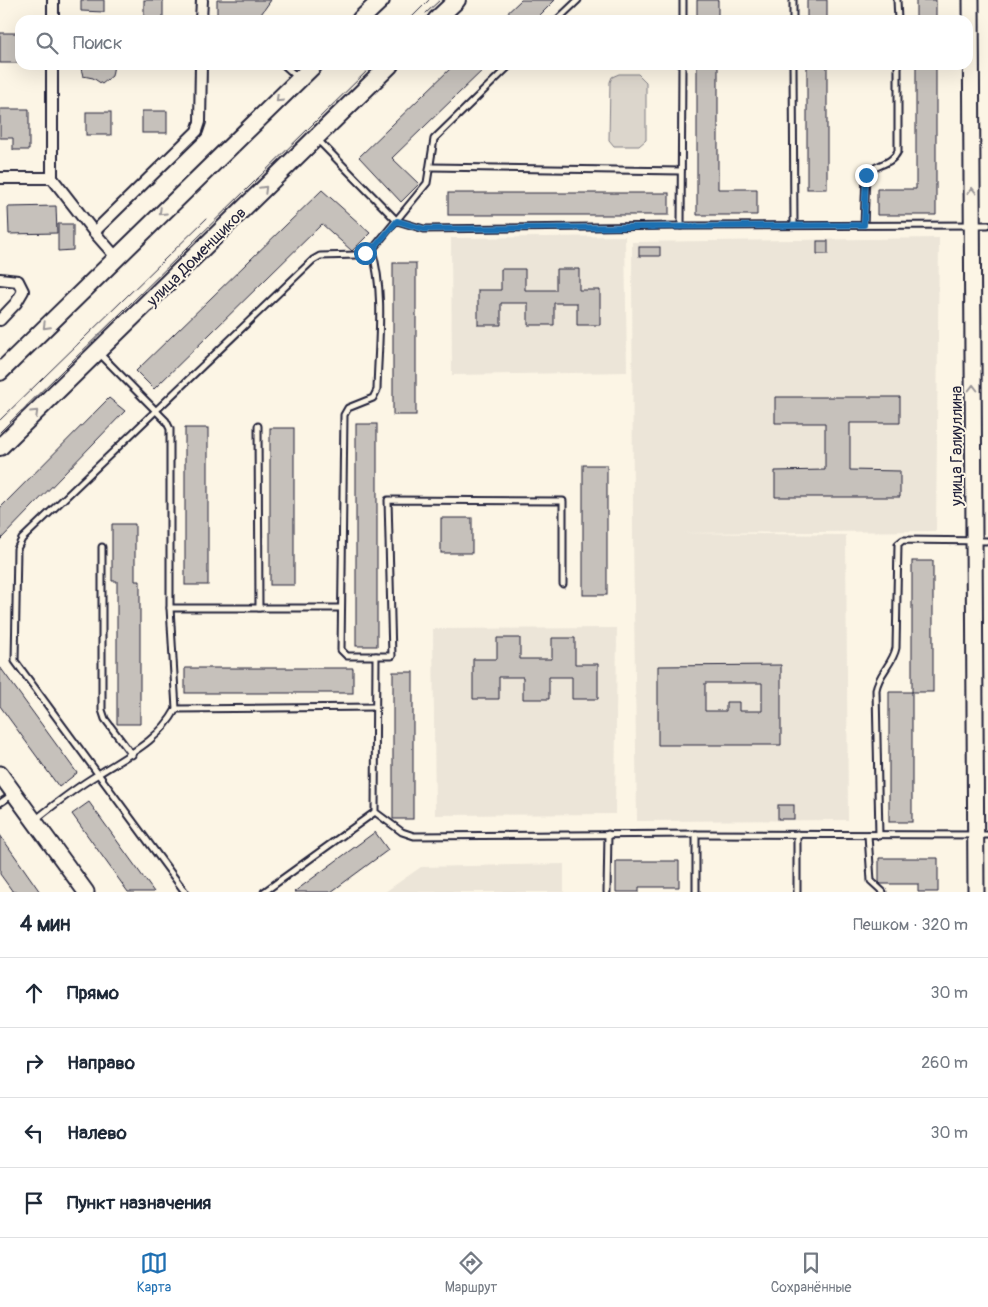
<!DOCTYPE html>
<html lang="ru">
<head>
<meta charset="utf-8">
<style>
  :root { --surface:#fff; --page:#f2f2f3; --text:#1f2937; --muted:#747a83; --line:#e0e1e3; --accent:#1f6fb2 }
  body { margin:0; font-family:Pangolin,sans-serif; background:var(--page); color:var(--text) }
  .stop { position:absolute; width:15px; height:15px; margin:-11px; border:4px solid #1f6fb2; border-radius:50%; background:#fff }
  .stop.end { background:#1f6fb2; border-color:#fff; box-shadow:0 1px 5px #0008 }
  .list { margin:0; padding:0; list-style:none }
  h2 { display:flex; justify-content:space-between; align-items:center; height:65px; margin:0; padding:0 20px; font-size:21px }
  h2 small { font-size:16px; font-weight:400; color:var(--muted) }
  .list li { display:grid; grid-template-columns:32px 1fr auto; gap:15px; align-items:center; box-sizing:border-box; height:70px; padding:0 20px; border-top:1px solid var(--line) }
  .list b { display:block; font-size:19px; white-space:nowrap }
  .list em { font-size:16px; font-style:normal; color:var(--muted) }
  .icon { flex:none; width:28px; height:28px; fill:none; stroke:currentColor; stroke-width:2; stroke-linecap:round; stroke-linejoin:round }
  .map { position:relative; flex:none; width:988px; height:892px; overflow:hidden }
  .search { position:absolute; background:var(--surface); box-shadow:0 5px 20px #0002; left:15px; right:15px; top:15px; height:55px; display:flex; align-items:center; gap:12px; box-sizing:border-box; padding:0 18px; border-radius:15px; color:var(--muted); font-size:19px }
  .sheet { height:345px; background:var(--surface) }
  nav { display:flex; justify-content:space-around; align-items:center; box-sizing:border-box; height:70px; border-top:1px solid var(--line); background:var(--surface); font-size:14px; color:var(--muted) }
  nav a { display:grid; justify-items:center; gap:2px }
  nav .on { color:var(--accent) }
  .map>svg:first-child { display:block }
  .built { fill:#ece5d8 }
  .green { fill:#dcd6cc; stroke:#7f7c84 }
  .building { fill:#c6c1bb; stroke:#22223b; fill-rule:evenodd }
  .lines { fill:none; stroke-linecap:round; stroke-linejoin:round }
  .lane-casing { stroke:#22223b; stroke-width:9 }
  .street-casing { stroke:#22223b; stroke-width:14 }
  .secondary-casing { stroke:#22223b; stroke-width:19 }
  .primary-casing { stroke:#22223b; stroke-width:20 }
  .lane { stroke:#fcf5e5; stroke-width:5 }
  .street { stroke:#fcf5e5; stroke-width:10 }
  .secondary { stroke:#fcf5e5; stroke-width:15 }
  .primary { stroke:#fcf5e5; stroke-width:16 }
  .tram { stroke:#22223b; stroke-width:1 }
  .oneway { stroke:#9a9698 }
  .route { stroke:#1f6fb2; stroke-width:6 }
  .labels { text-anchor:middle; stroke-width:4; stroke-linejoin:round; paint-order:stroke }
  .street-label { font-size:16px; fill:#22223b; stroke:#fcf5e5 }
</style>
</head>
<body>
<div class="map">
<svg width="988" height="892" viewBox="0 0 988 892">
  <rect width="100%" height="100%" fill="#fcf5e5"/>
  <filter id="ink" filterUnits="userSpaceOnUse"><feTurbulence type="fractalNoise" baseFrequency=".02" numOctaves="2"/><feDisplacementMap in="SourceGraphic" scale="10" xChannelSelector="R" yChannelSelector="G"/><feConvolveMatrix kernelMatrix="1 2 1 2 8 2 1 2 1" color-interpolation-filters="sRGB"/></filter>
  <g filter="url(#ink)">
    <!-- built -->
    <g class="built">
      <path d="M625,236L627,372L452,375L451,238Z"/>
      <path d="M939,238L936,531L681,533L846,535L848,820L637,821L633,534L632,242Z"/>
      <path d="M617,628L615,814L435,815L433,629Z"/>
      <path d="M564,864V892H385L421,867Z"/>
    </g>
    <!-- green -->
    <path class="green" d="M619,74H638L646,82V140L639,146H614L609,140L610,82L612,77Z"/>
    <!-- building -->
    <g class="building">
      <path d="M81,0H104V12L81,11Z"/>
      <rect x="144" y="0" width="19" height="20"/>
      <path d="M217,0H271L257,20H217Z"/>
      <path d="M521,0H555L535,20H500Z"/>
      <rect x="697" y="0" width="21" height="20"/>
      <rect x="807" y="0" width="20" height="20"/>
      <rect x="916" y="0" width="20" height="20"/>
      <rect x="0" y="33" width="20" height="30"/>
      <path d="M80,65H114L112,76L102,84L93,78L83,76Z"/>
      <path d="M454,65H488L392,158L419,184L401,202L359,157Z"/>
      <path d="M697,65H718V189H757V215H697Z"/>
      <rect x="807" y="65" width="20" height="124"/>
      <path d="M916,65H936V215H877V189H916Z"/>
      <path d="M0,109H29V150H13V138H0Z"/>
      <rect x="142" y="111" width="25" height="22"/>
      <rect x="86" y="112" width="25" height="23"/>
      <path d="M322,190L370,233L352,251L322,224L154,389L136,371Z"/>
      <rect x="448" y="193" width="221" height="22"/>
      <path d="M56,206L57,233L9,234L8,207Z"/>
      <path d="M58,224H73V250L58,251Z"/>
      <rect x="817" y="241" width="11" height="13"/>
      <rect x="639" y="247" width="21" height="9"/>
      <rect x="393" y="263" width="23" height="152"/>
      <path d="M501,269H525V290H556V269H579V290H600V325H577V303H554V325H528V303H501V325H478V290H501Z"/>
      <path d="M775,397H900V423H850V470L900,471V497H775V471L825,470V423H775Z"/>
      <path d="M109,398L125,411L0,540V508Z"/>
      <rect x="356" y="424" width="21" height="222"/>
      <rect x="185" y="428" width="23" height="157"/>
      <rect x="270" y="428" width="24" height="157"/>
      <rect x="583" y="465" width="24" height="130"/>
      <rect x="441" y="518" width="31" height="35"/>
      <path d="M112,524H135V581H140V724H117V581H112Z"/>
      <rect x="912" y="561" width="21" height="131"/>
      <path d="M497,638H520V659H552V638H575V664H598V699H572V677H549V699H523V677H499V699H473V659H497Z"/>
      <path d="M781,665V745H658V666ZM705,683H762V711H739V702H726V711H705Z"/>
      <path d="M0,667L77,773L59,787L0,706Z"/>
      <rect x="185" y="668" width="168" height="25"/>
      <rect x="393" y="672" width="20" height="147"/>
      <rect x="889" y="692" width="23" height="130"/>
      <path d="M89,802L154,892H128L72,814Z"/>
      <rect x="778" y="805" width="16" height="14"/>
      <path d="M375,832L388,850L331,892H294Z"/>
      <path d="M0,835L17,859L40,892H13L0,874Z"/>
      <path d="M879,858H938V892H918V884H881L879,882Z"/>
      <path d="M616,861H679V887H639V892H616Z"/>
    </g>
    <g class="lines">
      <!-- lane casing -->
      <g class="lane-casing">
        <g id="lane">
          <path d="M793,0V20"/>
          <path d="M897,0L898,20"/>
          <path d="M557,20L578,0"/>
          <path d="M683,20V0"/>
          <path d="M284,65L297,77"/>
          <path d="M793,65L794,225"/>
          <path d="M317,139L397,221L424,229L681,226L988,225"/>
          <path d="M431,167L681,171"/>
          <path d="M864,225L866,175C875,163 891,166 898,151V65"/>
          <path d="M681,226L682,65"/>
          <path d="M372,250C385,294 378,344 377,390L373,398L348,408L344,415L341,650L347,656H376"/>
          <path d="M99,353L166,421L170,429V608L176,709"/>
          <path d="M102,547V710L105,719L132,755"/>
          <path d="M563,584V501L388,500L392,656H376L375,812L402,832L414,836L696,834L988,835"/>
          <path d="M170,608H259L258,426"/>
          <path d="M259,608H341"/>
          <path d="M0,803L12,795"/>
          <path d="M35,820C55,804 75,788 97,775C126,756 159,741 176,709L376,707"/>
          <path d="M696,834V892"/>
          <path d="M868,835L871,881L883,892"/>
          <path d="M879,836L876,690C878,674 893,664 896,648L898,544L903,540L988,541"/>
          <path d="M185,892L15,661L17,549L22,539L313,260L320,256L357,255L372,250L427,183L434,139L510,65"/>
          <path d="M264,892L375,812"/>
          <path d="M607,892L608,834"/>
          <path d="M797,892V834"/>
        </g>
      </g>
      <!-- street casing -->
      <g class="street-casing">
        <g id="street">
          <path d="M53,20V0"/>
          <path d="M201,20L202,0"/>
          <path d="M52,65V178L94,232L116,257"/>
          <path d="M0,178H52"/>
          <path d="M94,232L197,131L200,122L201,65"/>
          <path d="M0,279L18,281L23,291L16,303L0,320"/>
        </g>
      </g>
      <!-- secondary casing -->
      <g class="secondary-casing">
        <g id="secondary">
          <path d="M971,0L976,892"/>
          <path d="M0,774L86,892"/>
        </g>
      </g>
      <!-- primary casing -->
      <g class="primary-casing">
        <g id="primary">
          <path d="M360,20L381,0"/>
          <path d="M436,20L457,0"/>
          <path d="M0,372L314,65"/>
          <path d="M0,447L390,65"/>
        </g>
      </g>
      <!-- lane -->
      <use href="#lane" class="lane"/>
      <!-- street -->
      <use href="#street" class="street"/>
      <!-- secondary -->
      <use href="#secondary" class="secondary"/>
      <!-- primary -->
      <use href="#primary" class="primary"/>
      <!-- tram -->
      <g class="tram">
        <path d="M426,13L440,0"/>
        <path d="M409,20L429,0"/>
        <path d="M0,420L206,219"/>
        <path d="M0,432L373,65"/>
      </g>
    </g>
    <!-- one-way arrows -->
    <defs><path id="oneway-chevron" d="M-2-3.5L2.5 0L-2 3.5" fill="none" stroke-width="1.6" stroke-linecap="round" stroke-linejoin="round" transform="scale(1.25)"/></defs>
    <g class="oneway">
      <use href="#oneway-chevron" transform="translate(279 99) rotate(136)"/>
      <use href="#oneway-chevron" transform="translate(264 189) rotate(-45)"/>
      <use href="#oneway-chevron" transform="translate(972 191) rotate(-90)"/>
      <use href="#oneway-chevron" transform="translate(162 212) rotate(136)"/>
      <use href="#oneway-chevron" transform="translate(46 326) rotate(135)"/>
      <use href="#oneway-chevron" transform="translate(973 388) rotate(-90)"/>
      <use href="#oneway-chevron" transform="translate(35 413) rotate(-44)"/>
    </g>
  </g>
  <g class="lines" filter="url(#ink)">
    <!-- route -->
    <path class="route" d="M365,253L372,250L397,221L424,229L864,225L866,175"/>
  </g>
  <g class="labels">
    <!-- street labels -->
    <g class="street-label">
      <text transform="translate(196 256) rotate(-45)" y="6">улица Доменщиков</text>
      <text transform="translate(956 446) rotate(-90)" y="6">улица Галиуллина</text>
    </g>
  </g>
</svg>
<div class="stop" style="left:365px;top:253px"></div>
<div class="stop end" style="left:866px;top:175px"></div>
<div class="search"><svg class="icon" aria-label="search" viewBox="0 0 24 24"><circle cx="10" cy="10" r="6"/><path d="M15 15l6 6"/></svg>Поиск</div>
</div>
<section class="sheet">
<h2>4 мин<small>Пешком · 320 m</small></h2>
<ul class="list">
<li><svg class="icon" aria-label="ahead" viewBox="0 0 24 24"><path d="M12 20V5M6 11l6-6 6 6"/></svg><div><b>Прямо</b></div><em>30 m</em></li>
<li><svg class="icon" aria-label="right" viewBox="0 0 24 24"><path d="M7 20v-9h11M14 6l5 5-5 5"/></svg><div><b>Направо</b></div><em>260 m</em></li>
<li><svg class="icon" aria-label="left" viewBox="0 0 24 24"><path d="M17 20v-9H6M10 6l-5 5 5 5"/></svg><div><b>Налево</b></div><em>30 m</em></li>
<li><svg class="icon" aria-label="arrive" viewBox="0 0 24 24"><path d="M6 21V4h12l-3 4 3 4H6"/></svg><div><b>Пункт назначения</b></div></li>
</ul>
</section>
<nav>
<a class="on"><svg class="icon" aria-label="map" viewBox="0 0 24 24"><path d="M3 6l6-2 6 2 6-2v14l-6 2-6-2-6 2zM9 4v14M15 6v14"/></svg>Карта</a>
<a><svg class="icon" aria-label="directions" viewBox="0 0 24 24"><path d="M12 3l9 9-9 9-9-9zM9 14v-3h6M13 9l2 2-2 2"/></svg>Маршрут</a>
<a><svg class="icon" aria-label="saved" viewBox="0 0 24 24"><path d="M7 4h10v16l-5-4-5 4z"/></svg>Сохранённые</a>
</nav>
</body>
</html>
